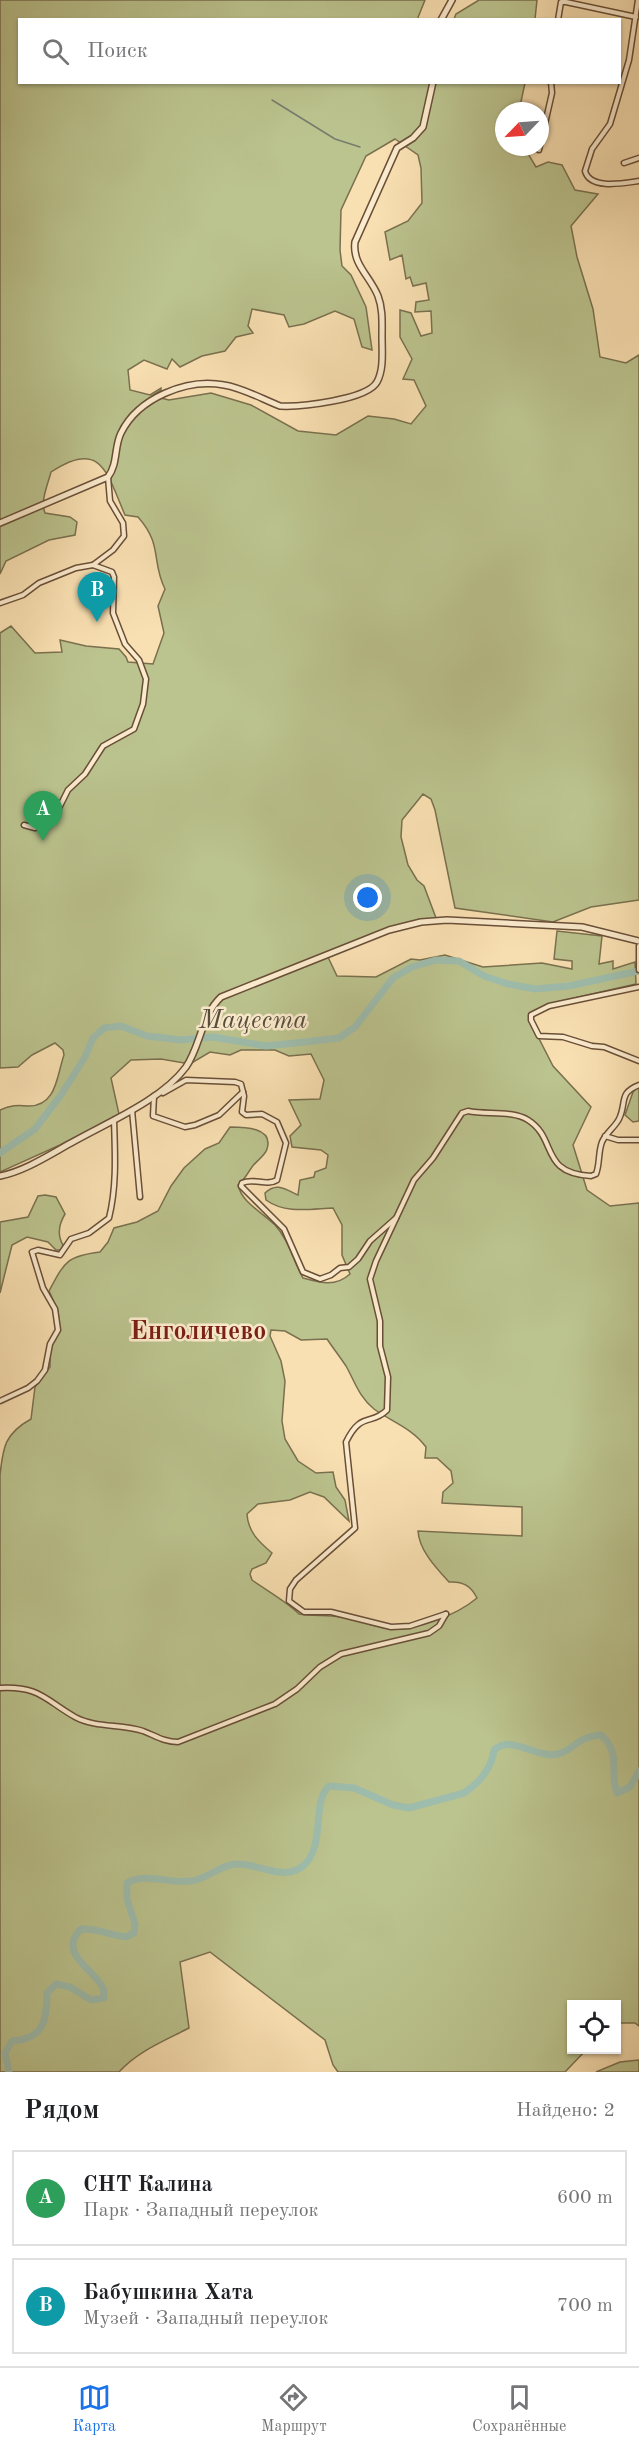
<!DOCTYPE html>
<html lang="ru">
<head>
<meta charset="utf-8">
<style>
  :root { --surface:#fff; --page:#f2f2f2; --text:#202124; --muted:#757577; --line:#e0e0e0; --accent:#1a73e8 }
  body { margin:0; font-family:"Old Standard TT",serif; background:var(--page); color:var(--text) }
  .controls { position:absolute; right:18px; bottom:18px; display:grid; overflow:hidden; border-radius:0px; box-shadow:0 2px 4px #0004 }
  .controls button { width:54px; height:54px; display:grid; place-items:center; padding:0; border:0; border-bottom:2px solid var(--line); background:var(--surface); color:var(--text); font:30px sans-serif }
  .compass { position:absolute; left:495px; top:102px; width:54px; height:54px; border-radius:50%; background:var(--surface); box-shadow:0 2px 4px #0004; rotate:245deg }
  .you { position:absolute; left:368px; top:898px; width:21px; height:21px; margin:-15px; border:4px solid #fff; border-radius:50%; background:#1a73e8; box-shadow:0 0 0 9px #1a73e833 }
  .badge { display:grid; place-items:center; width:39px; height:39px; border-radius:50%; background:var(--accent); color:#fff; font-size:20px; font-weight:700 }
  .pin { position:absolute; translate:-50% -50px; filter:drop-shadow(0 2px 3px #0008) }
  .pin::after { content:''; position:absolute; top:32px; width:21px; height:18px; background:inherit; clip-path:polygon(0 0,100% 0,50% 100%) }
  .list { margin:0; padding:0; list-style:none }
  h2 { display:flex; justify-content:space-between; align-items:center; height:78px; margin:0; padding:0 24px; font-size:26px }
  h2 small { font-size:20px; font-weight:400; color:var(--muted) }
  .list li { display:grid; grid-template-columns:39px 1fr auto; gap:18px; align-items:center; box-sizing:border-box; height:96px; margin:0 12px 12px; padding:0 12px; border:2px solid var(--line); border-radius:0px }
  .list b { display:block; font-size:22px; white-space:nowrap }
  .list p { margin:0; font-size:20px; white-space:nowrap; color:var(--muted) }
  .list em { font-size:20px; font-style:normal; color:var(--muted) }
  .icon { flex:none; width:33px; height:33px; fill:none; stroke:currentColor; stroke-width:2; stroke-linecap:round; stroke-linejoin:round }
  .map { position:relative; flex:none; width:639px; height:2072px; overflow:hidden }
  .search { position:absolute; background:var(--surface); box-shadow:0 2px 4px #0004; left:18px; right:18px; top:18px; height:66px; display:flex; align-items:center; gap:15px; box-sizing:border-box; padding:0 21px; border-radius:0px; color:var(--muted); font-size:22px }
  .sheet { height:294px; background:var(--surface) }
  nav { display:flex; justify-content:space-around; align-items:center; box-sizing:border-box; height:84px; border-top:2px solid var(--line); background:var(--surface); font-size:16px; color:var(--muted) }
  nav a { display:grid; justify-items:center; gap:3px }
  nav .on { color:var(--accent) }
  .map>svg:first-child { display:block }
  .green { fill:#bbc38e; stroke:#7a704f; stroke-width:1.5; fill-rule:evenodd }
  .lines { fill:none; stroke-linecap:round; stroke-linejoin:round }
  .stream { stroke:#767d6e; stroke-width:1.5 }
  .river { stroke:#9ebdad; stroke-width:7 }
  .minor-casing { stroke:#694e38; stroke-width:7 }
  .tertiary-casing { stroke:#694e38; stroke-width:8 }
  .minor { stroke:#fbebcd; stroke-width:4 }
  .tertiary { stroke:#fbebcd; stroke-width:5 }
  .labels { text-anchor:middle; stroke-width:5; stroke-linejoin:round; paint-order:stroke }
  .water-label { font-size:26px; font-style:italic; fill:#574e3f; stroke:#fbebcd }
  .neighbourhood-label { font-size:26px; font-weight:bold; fill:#7a1f14; stroke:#fbebcd }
</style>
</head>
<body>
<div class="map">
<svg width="639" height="2072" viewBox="0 0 639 2072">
  <rect width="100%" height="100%" fill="#f9e0b2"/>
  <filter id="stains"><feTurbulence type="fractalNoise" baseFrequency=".00333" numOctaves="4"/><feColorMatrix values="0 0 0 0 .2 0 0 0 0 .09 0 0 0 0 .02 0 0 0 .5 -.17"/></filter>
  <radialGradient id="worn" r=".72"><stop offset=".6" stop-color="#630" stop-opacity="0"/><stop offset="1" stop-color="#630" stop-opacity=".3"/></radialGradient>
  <!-- green -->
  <g class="green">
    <path d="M0,0H425L417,20H20V82L525,83L519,111H504V147H524L536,167L548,162L562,165L575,190L598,194L571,226L577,257L593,309L600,357L626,363L639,355V900L591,907L553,922L455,908L435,810L431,799L423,794L402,820L401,837L408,865L417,880L424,886L436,918L406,924L327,955L337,976L376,977L411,959L420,960L445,955L483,967L542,963L572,969V961L554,959L557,931L602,936L599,964L613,961V969L635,962L636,984L557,1002L532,1013L530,1021L553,1066L591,1107L573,1145L587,1190L610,1206L639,1203V2026L635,2023H617L616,2004H572V2050H586L565,2072H338L333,2065L325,2040L210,1952L180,1962L189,2028C164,2041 138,2051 119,2072H0V1475C3,1448 4,1434 31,1419L35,1387L50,1367V1349L60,1330L58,1311L49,1291C64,1263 66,1256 100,1252L108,1242L114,1228L137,1222L158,1211L171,1186L184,1168L205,1149L219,1143L230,1127C243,1127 274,1127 267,1149C265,1156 256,1161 252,1167C247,1174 245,1179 238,1185C242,1203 262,1212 275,1225C289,1240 293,1261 303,1278C321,1283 336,1287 350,1274L342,1255V1225L333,1208C310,1209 285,1214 266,1200L265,1193C276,1182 285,1189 298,1195L300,1180L314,1177L315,1172L326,1168L328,1155L321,1150L292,1147L290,1136L301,1125L289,1100L320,1099L324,1080L311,1054L289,1056L275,1050H241L230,1055L210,1052L190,1064L161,1059L131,1060L111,1078L119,1114L60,1145L0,1172V1110C10,1105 18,1105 28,1106C57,1107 57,1074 64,1055L63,1050L55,1043L32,1055L18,1067L0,1068V633L11,626L35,653L62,652L60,640L86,646L119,649L126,657L128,662L153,664L164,633L158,606L165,589C151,561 163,545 138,517L125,515C107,474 102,438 51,472C48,484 40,501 45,513L70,517L77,522L75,535L49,540L6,561L0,574ZM395,139L418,155L421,168L422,203L408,221L385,232L390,260L402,255L406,279L410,277L413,286L426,283L429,300L416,302L415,312L431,311L432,333L421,336L411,313L400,310V337L412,359L403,379L414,380L426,406L411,424L394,419L368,416L336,435L298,431L251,405L211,393L169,400L152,396L161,390V388L150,395L130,390L128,370L144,360L167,369L172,359L180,367L202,356L225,351L236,337L253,333L248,326L252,309L284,315L289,327L304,324L335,311L354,319L362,347L372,350L366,307L351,275L342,266L340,250L341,210L366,156ZM271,1330L285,1331L301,1340L327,1339C333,1348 340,1357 346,1366C355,1382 359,1397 374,1409C392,1422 412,1428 426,1447L425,1458H437L451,1471L453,1483L443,1492L442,1503L522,1507V1536L418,1531C419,1550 436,1568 449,1582C463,1581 471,1586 477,1598C457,1615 412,1633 386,1628C371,1626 356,1618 341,1617C327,1615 313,1616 299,1614C286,1601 267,1591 252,1580L250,1574L252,1569L266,1563L272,1553C259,1542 248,1532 247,1514L258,1504L290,1500L310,1492L324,1497L349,1521L345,1500L336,1487L333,1472L316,1473L298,1461L285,1439L282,1421L285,1381L281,1361L270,1336Z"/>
    <path d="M479,0H537L535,19H454L456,14Z"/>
    <path d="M639,1086V1121L633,1122L625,1115L633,1092Z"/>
    <path d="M45,1195L56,1197L65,1214C59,1224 57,1235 63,1245L61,1250H56L48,1242L27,1237L12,1245L0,1293V1222L28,1217L38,1196Z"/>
    <path d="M639,2060V2072H596L620,2062Z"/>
  </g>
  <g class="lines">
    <!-- stream -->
    <path class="stream" d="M272,100L335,139L360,147"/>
    <!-- river -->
    <g class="river">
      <path d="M0,1153L35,1129L61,1095L85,1057L93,1038L104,1028L121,1026L147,1036L181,1040L213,1037L266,1046L305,1042L339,1038L355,1027L393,978L412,967L436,960L459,961L484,976L508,984L535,989L569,986L639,971"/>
      <path d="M9,2072L5,2053L12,2041C44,2039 47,2020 47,1993L56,1984L70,1987L91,2000L104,1998C104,1994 104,1991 103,1988C96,1971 56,1953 81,1929C97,1928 110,1935 126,1937L134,1933L135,1924L127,1899V1883C146,1872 169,1884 190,1881C207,1880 219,1865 236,1864C258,1863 283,1882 303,1866C326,1847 311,1802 329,1786L354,1788L393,1805L409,1808L464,1793C479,1783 492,1768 494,1750C513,1734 535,1759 558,1754C575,1750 575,1737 601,1735C622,1753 609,1773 617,1793L630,1787L639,1771"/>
    </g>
    <!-- minor casing -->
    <g class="minor-casing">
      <g id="minor">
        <path d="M638,0L629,60L610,124L592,149L585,171C590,190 624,183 639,181"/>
        <path d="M558,20L561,2H566L636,17"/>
        <path d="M539,150L552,93L551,82"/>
        <path d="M624,163L639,158"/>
        <path d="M93,565L113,550L124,536L123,523L110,501L108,477"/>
        <path d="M0,603L23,595L39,583L76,568L93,565L112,572L114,577L113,613L125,644L139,660L146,679L143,704L134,729L103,746L85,774L68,790L56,814L48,822L35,828L24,825"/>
        <path d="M639,946V970"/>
        <path d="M639,987L549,1006L531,1015V1020L539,1036L563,1037L592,1046L604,1047L639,1061"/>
        <path d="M163,1093L186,1080L235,1082L241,1084L244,1096L242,1112L246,1115L262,1114L277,1122L286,1143L277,1180C266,1187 254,1177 242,1183L241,1186L284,1229L303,1272L320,1279L331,1275L340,1268L349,1267L358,1259L370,1241L396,1218"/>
        <path d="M154,1096L153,1116L185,1127L195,1125L219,1115L243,1092"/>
        <path d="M132,1110L140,1197"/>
        <path d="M605,1136L618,1140H639"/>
        <path d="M0,1401L28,1388L37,1381L45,1370L50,1344L58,1330L55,1309L43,1288L32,1252L38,1250L60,1255L71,1239L89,1233L109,1218C117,1186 115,1152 114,1120"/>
        <path d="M446,1614L410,1626L391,1627L331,1612H304L289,1601L290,1589L296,1580L355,1528L346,1442C361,1411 371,1426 387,1410L388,1377L380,1346V1321L370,1279L376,1261L414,1180L433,1158L462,1113L468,1111C486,1115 512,1110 528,1120C558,1139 539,1173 591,1176L596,1174C600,1164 598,1152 602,1142C606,1133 615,1127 619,1119C627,1103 618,1093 639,1085"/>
        <path d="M0,1688C40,1686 45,1700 75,1717C95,1728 122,1724 143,1731C156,1736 164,1742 178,1742L275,1704L297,1689L320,1667L341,1654L429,1633L439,1626L446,1614"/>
      </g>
    </g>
    <!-- tertiary casing -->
    <g class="tertiary-casing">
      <g id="tertiary">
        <path d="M441,20L452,0"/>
        <path d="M0,523L108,477C118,464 114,447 121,433C138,398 187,378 224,385C243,388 262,399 280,406C300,407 367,400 377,382C384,369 382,352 382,337C382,323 383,309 378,296C370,276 352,264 355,242L397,148L413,138L423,127L433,82"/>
        <path d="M0,1176C25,1171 49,1155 71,1143C106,1123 162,1100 186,1067C201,1045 201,1016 221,997L389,930L421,922L447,920L582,927L639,941"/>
      </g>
    </g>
    <!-- minor -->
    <use href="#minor" class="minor"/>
    <!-- tertiary -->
    <use href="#tertiary" class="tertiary"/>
  </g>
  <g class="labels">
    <!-- water labels -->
    <g class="water-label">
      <text x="253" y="1028">Мацеста</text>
    </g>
    <!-- neighbourhood labels -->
    <g class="neighbourhood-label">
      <text x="198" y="1339">Енголичево</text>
    </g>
  </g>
  <rect width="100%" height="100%" filter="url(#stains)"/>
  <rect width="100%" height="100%" fill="url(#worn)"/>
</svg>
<div class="controls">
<button><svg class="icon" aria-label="locate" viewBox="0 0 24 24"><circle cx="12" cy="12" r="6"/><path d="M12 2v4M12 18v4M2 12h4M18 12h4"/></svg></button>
</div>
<svg class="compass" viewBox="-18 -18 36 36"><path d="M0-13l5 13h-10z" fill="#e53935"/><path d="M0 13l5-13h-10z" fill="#757577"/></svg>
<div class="you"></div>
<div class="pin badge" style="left:43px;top:841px;background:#2e9e5b">A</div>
<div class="pin badge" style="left:97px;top:622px;background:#0f9aa8">B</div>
<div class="search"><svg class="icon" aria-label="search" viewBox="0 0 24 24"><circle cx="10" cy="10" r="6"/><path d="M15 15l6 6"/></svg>Поиск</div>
</div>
<section class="sheet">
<h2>Рядом<small>Найдено: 2</small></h2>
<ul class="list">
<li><span class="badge" style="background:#2e9e5b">A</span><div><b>СНТ Калина</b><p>Парк · Западный переулок</p></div><em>600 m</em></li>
<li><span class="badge" style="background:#0f9aa8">B</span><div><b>Бабушкина Хата</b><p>Музей · Западный переулок</p></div><em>700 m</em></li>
</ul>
</section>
<nav>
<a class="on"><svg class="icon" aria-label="map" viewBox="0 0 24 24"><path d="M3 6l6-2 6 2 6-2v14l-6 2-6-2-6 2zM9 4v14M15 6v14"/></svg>Карта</a>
<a><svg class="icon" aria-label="directions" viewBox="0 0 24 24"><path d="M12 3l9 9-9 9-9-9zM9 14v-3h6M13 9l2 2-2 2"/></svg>Маршрут</a>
<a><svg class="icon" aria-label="saved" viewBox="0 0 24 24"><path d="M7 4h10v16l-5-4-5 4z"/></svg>Сохранённые</a>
</nav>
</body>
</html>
